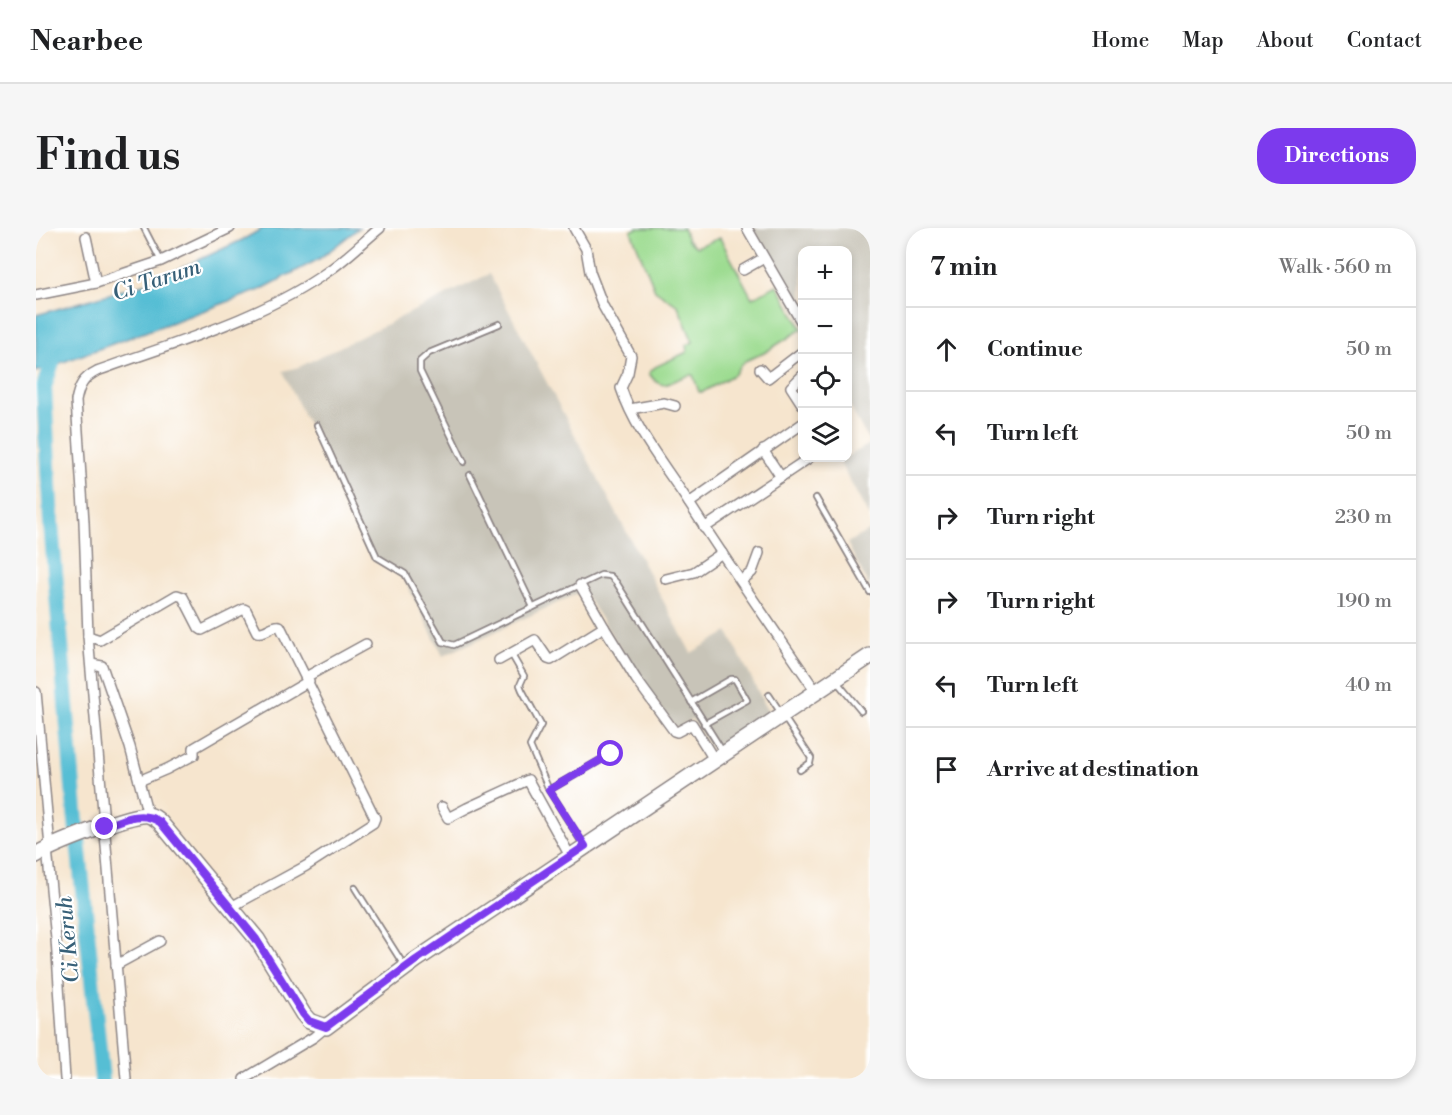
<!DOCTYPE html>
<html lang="en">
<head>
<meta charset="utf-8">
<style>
  :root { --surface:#fff; --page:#f6f6f6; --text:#202124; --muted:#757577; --line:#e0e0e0; --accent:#7c3aed }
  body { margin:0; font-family:"Libre Bodoni",serif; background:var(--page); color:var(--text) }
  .controls { position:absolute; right:18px; top:18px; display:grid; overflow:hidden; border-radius:12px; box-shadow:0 3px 9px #0003 }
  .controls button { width:54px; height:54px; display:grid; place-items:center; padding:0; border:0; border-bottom:2px solid var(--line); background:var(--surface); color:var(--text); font:30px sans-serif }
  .stop { position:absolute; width:18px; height:18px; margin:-14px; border:4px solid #7c3aed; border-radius:50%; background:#fff }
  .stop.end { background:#7c3aed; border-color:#fff; box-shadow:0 2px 6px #0008 }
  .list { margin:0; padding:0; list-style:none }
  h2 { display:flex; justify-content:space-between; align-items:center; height:78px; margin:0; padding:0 24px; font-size:26px }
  h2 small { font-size:20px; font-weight:400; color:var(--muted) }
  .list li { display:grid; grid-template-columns:39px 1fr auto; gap:18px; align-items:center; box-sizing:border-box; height:84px; padding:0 24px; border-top:2px solid var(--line) }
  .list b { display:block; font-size:22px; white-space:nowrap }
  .list em { font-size:20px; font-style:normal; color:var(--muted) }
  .icon { flex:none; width:33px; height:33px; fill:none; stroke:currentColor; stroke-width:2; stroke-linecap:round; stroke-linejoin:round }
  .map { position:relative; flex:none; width:834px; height:851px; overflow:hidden; border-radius:24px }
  header { display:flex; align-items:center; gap:36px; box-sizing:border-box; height:84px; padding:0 30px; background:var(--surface); border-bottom:2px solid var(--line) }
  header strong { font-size:28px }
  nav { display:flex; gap:33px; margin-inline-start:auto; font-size:21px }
  .intro { display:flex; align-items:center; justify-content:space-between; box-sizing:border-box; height:144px; padding:0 36px }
  h1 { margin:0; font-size:42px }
  .button { padding:15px 27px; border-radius:24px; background:var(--accent); color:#fff; font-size:21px; font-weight:700 }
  main { display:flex; gap:36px; padding:0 36px }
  aside { flex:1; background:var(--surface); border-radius:24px; box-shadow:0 3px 9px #0003 }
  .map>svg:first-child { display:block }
  .industrial { fill:#c8c4b8 }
  .green { fill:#9ddc91; stroke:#607f66; stroke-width:1.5 }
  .water { fill:#57bed4; stroke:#3c7088; stroke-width:1.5 }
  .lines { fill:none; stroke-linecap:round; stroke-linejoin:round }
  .river { stroke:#57bed4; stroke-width:16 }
  .service-casing { stroke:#8c8484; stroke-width:8 }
  .minor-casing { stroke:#8c8484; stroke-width:12 }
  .primary-casing { stroke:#8c8484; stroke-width:18 }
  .service { stroke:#fff; stroke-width:4.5 }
  .minor { stroke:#fff; stroke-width:9 }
  .primary { stroke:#fff; stroke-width:15 }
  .route { stroke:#7c3aed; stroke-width:8 }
  .labels { text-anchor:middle; stroke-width:4.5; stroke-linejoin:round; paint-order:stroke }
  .water-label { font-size:22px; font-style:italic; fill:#376078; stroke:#fff }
</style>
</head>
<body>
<header>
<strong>Nearbee</strong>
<nav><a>Home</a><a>Map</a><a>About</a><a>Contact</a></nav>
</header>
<div class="intro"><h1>Find us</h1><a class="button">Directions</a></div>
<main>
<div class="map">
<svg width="834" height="851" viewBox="0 0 834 851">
  <rect width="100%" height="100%" fill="#fff"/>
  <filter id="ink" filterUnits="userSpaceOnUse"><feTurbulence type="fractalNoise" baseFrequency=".0167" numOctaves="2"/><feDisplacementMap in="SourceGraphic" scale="12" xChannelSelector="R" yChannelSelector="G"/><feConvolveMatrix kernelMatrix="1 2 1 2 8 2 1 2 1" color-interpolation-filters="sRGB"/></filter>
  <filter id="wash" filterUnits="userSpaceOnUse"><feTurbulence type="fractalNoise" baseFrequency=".008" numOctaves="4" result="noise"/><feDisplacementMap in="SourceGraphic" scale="24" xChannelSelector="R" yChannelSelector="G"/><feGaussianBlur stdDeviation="1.35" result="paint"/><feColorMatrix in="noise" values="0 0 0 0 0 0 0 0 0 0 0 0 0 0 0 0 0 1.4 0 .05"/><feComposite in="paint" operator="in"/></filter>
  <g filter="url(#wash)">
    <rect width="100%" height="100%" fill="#f6e5ce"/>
    <!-- industrial -->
    <g class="industrial">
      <path d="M714,0H834V215L812,175V22H766V94Z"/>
      <path d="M453,46L655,425L692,404L734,487L675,522L656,491L640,501L607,456L547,363L407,428L365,345L337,333L247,143L263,139Z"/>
      <path d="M834,216V290L803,233Z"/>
      <path d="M834,302V360L811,315Z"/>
    </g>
    <!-- green -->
    <path class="green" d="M601,0H647L652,12L660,19L684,10L716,70L741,57L766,101L728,125L709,133L703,139L699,146L667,164H663L657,147C638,147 628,170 613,145L619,139L651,124L650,117L657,114L642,78L619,62L595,3Z"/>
    <!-- water -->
    <path class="water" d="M227,0H323L283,31L224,62L0,144V87L115,54L208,11Z"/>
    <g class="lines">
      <!-- river -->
      <path class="river" d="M21,119L8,159L15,296L39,583L66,851"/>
    </g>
  </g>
  <g filter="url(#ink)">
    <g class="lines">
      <!-- service casing -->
      <g class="service-casing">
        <g id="service">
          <path d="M108,0L125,33"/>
          <path d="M281,197L341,329L369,346L407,414L418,417L565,347L574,348L580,354L687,524"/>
          <path d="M428,234L384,143V133L393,125L463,96"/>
          <path d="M434,247L497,379"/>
          <path d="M780,270L834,364"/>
          <path d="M477,429L488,448L484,457L486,462L505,497L494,518L513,562"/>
          <path d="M802,455L825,483"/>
          <path d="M733,467L775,530L774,535L764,542"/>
          <path d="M655,474L695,451H699L711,472L668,496"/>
          <path d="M547,616L513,562L575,526"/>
          <path d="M319,660L369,739"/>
        </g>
      </g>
      <!-- minor casing -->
      <g class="minor-casing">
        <g id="minor">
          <path d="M538,0L550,21L554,44L567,78L595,128L592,145L585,160C599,202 629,238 653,275C694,339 738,402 781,465"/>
          <path d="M711,0L766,95"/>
          <path d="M50,9L60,55"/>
          <path d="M707,42L728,30"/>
          <path d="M0,67L60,55L125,33L194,0"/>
          <path d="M724,141L732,150L766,124"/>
          <path d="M766,148L755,159L766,176"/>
          <path d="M594,181L628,175L639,178"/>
          <path d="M727,222L745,249"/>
          <path d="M653,275L766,196"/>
          <path d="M668,300L773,230"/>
          <path d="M630,351L658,344L686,325"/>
          <path d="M705,353L716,344L723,325"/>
          <path d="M568,399L600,451L638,503L641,504L656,496L679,533"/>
          <path d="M52,408L64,412L141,367L147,369L163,400L166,402L208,381L210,382L221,404C230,406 236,396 244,398L339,590L337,595L270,638L195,679"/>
          <path d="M463,432L499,412L512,431L515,432L568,399L544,357"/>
          <path d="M55,436L66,438L94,519L112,587"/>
          <path d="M270,449L330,416"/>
          <path d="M0,464L14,619"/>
          <path d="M103,553L131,541L158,527V520L273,453"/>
          <path d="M406,579L412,590L431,580L492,552L534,628"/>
          <path d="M11,621L20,711L29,851"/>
          <path d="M80,737L124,713"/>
          <path d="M90,851L52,408L48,294L40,173C43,158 47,150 61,143C135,116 227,90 291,44C310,31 327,14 344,0"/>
          <path d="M208,851L278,809L290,799"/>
        </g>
      </g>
      <!-- primary casing -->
      <g class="primary-casing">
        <path id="primary" d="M0,627C15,617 96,585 112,587C116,588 121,591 124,594L221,711L267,786L273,793L290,799L380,732L834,428"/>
      </g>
      <!-- service -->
      <use href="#service" class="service"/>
      <!-- minor -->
      <use href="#minor" class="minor"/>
      <!-- primary -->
      <use href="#primary" class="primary"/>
    </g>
  </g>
  <g class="lines" filter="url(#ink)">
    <!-- route -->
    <path class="route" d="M69,599C88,591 105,582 124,594L220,711L267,786L273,793L290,799L380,732L549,618L513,562L575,526"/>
  </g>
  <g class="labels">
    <!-- water labels -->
    <g class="water-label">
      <text transform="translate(120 51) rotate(-18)" y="8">Ci Tarum</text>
      <text transform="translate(31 712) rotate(-95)" y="8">Ci Keruh</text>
    </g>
  </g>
</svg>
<div class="controls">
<button>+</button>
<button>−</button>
<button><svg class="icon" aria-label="locate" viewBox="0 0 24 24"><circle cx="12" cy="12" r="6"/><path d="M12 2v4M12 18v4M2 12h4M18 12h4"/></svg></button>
<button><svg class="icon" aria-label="layers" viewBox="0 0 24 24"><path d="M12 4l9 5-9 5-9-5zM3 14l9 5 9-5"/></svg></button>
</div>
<div class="stop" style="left:575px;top:526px"></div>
<div class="stop end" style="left:69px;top:599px"></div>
</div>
<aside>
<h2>7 min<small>Walk · 560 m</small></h2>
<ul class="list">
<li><svg class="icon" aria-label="ahead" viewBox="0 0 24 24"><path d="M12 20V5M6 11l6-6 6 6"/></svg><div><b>Continue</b></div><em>50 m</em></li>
<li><svg class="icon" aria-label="left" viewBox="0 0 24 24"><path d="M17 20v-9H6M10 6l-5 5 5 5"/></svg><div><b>Turn left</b></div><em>50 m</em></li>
<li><svg class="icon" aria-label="right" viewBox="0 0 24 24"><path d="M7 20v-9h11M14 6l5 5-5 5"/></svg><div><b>Turn right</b></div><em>230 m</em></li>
<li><svg class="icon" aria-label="right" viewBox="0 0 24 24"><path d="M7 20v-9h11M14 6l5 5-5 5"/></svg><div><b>Turn right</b></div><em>190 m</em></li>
<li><svg class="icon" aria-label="left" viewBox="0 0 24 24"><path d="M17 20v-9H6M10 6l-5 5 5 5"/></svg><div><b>Turn left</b></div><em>40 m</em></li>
<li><svg class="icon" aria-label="arrive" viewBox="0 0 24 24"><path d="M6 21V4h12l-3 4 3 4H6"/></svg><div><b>Arrive at destination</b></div></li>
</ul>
</aside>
</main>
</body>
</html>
